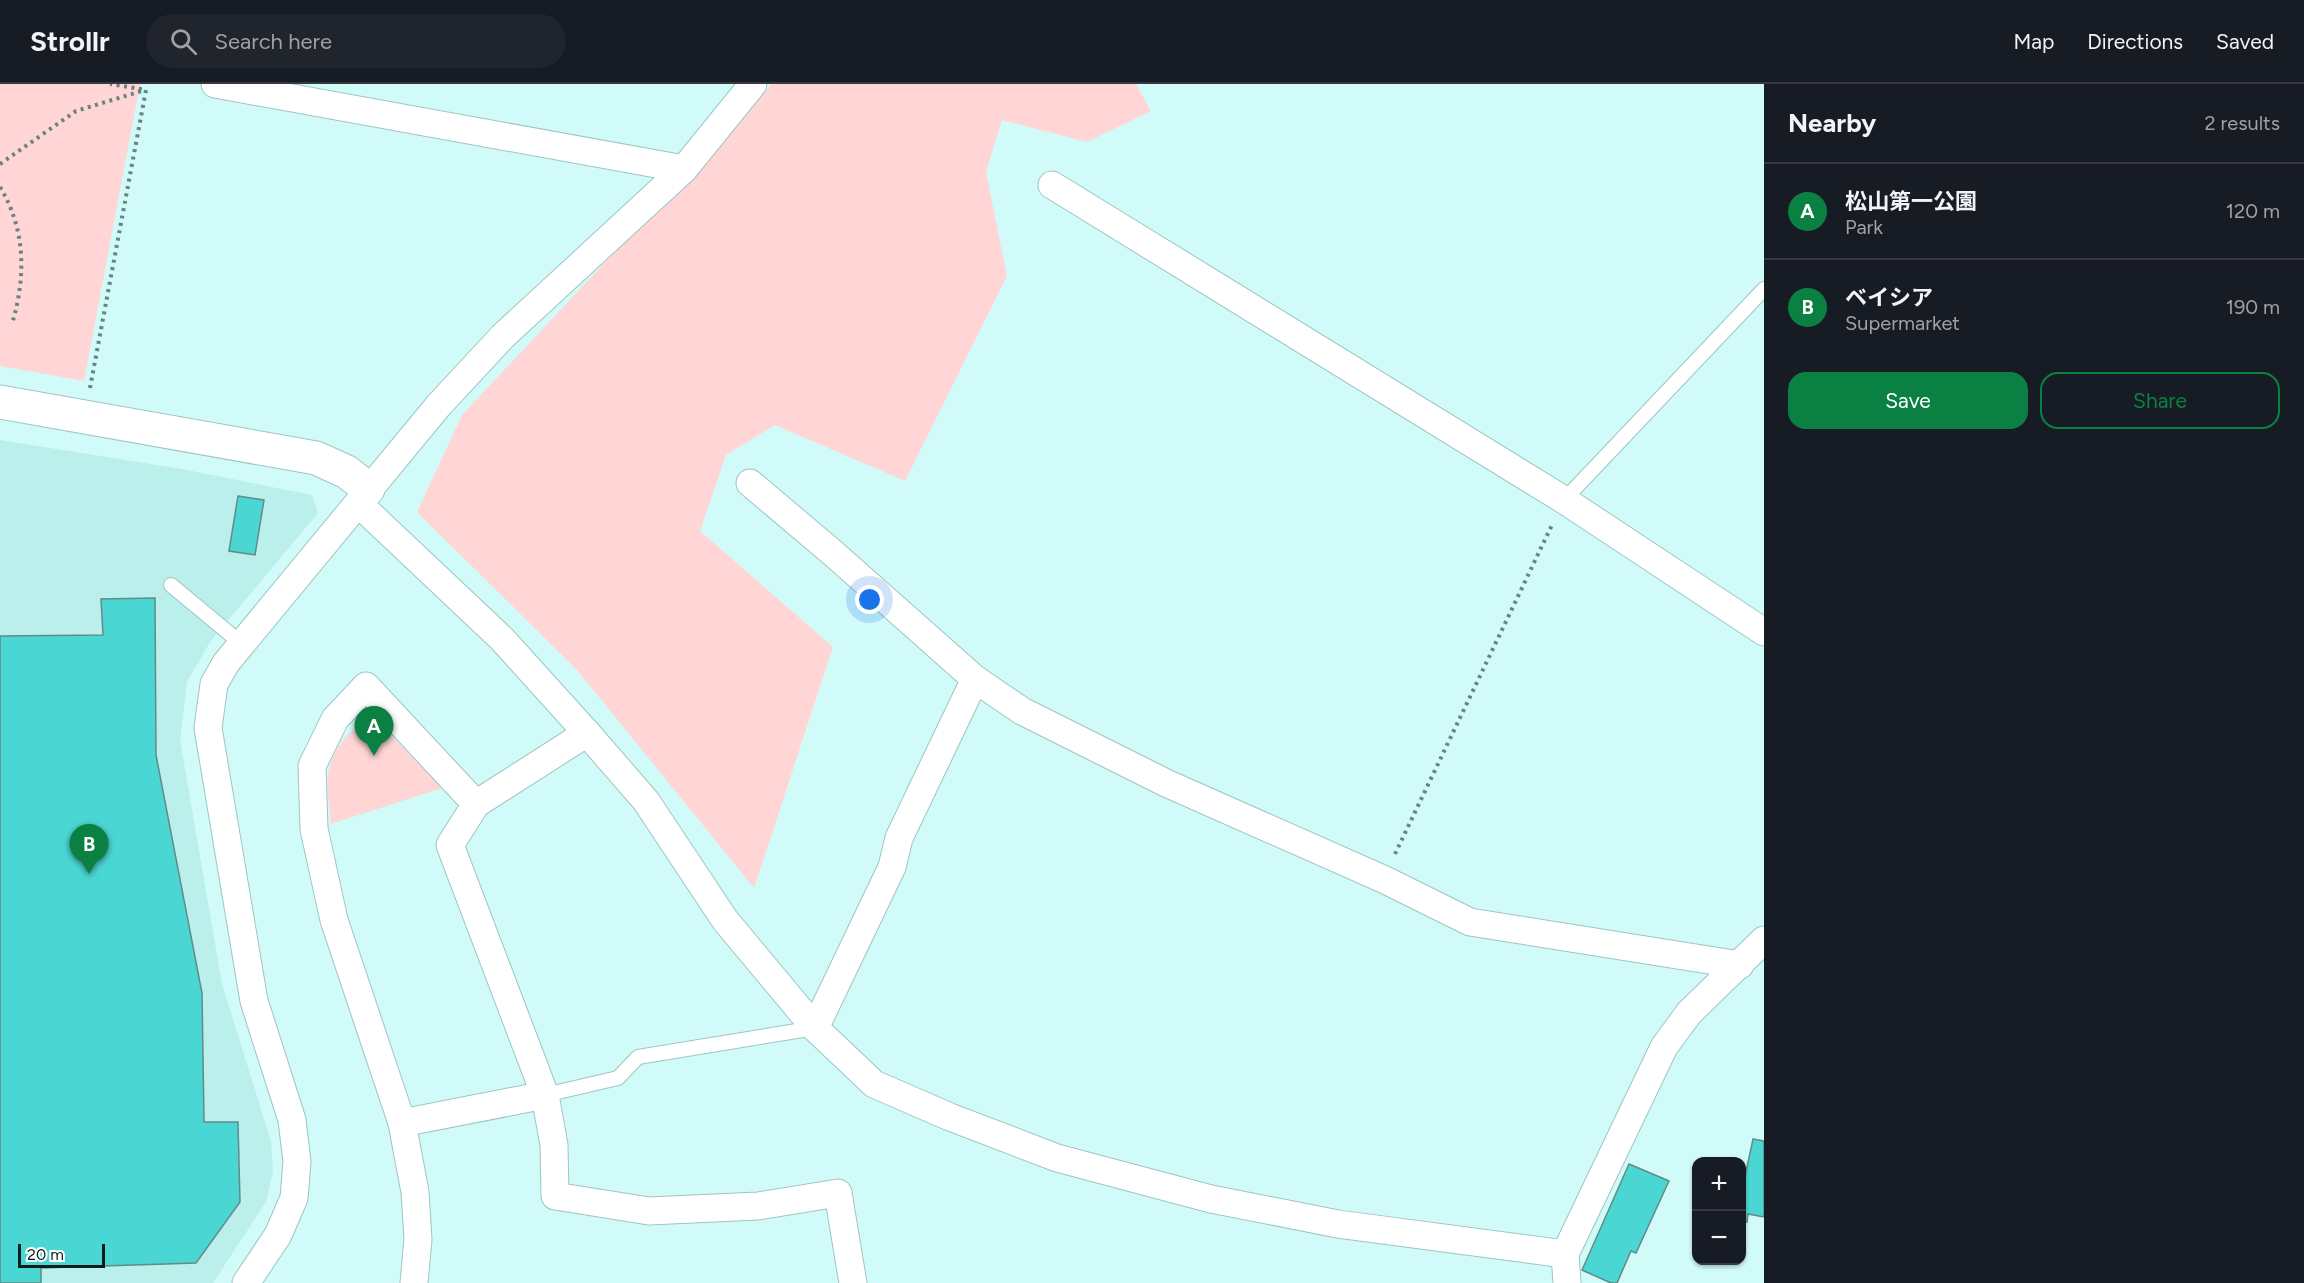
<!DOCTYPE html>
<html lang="en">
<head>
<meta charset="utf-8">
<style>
  :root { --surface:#171b24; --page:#20242c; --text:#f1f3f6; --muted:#9ea1a6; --line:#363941; --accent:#0b8043 }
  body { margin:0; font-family:Figtree,"Noto Sans JP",sans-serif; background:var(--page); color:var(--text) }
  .controls { position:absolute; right:18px; bottom:18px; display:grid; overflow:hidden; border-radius:12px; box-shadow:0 2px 4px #0004 }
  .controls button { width:54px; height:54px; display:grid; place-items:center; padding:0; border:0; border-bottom:2px solid var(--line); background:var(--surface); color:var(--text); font:30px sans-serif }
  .scale { position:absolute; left:18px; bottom:15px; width:87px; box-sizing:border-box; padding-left:6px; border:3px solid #0d1d1c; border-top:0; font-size:16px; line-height:21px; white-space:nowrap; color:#0d1d1c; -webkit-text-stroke:4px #fff; paint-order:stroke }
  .you { position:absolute; left:870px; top:516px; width:21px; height:21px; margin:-15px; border:4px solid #fff; border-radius:50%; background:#1a73e8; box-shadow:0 0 0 9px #1a73e833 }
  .badge { display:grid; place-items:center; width:39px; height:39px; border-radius:50%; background:var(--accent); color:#fff; font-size:20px; font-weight:700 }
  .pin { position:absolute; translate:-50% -50px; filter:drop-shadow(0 2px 3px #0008) }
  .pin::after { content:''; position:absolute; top:32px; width:21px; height:18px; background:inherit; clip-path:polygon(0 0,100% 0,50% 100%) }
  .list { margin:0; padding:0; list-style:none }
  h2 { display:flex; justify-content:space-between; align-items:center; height:78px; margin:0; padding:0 24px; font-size:26px }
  h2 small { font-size:20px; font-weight:400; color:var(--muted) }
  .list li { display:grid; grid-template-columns:39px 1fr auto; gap:18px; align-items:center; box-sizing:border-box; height:96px; padding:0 24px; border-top:2px solid var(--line) }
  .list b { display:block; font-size:22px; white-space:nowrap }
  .list p { margin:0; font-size:20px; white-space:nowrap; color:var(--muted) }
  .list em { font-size:20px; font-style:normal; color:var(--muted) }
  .actions { display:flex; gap:12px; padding:18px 24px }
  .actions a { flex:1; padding:14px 0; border:2px solid var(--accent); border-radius:18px; text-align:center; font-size:21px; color:var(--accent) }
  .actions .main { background:var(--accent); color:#fff }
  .icon { flex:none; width:33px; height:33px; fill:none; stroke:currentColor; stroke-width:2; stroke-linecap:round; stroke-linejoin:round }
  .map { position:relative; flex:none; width:1764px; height:1199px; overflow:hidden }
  header { display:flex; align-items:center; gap:36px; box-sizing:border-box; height:84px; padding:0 30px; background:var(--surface); border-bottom:2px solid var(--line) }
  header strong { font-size:28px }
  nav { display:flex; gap:33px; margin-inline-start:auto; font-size:21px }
  .search { width:420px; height:54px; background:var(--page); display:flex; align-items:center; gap:15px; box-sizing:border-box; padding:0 21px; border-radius:33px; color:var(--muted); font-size:22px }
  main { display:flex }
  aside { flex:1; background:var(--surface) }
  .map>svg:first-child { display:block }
  .built { fill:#bbefec }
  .green { fill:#ffd6d5 }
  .building { fill:#4ad7d3; stroke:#638a88; stroke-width:1.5 }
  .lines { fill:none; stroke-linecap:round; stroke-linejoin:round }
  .lane-casing { stroke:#9dc5c3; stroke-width:16 }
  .street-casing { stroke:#9dc5c3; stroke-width:29 }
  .secondary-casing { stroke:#9dc5c3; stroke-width:35 }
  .path { stroke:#688482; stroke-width:4; stroke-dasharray:3 4.5; stroke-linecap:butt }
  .lane { stroke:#fff; stroke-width:14 }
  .street { stroke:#fff; stroke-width:27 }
  .secondary { stroke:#fff; stroke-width:33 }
</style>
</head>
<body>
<header>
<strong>Strollr</strong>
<div class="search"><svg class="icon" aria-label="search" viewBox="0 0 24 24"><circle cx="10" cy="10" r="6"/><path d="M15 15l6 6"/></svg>Search here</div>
<nav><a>Map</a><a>Directions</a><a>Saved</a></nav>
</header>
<main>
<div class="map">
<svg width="1764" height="1199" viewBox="0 0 1764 1199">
  <rect width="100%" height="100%" fill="#d1fbf9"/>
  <!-- built -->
  <path class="built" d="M0,356L182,385L312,411L318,429L210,558L187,598L180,656L222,900L271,1057L273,1088L266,1118L213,1199H0Z"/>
  <!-- green -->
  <g class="green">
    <path d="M0,0H140L84,297L0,282Z"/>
    <path d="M772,0H1136L1151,27L1087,58L1002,36L986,88L1007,192L905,397L775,341L726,371L700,447L833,563L754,804L577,586L417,428L462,331Z"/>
    <path d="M374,634L442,704L331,740C330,724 326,707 328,691C331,668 351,640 374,634Z"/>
  </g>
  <!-- building -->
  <g class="building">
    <path d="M238,412L264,416L255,471L229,467Z"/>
    <path d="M155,514L156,671L202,909L204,1038H238L240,1118L196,1179L41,1184V1199H0V552L103,551L101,515Z"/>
    <path d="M1753,1055L1764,1057V1133L1748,1130L1747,1138L1742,1137V1106Z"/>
    <path d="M1629,1080L1669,1097L1636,1169L1631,1167L1617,1199H1611L1582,1186Z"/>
  </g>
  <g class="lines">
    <!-- lane casing -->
    <g class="lane-casing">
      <g id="lane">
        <path d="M1564,416L1764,205"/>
        <path d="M171,501L242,560"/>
        <path d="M545,1011L618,994L638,973L815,944"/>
      </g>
    </g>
    <!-- street casing -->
    <g class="street-casing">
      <g id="street">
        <path d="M215,0L684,85"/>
        <path d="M1052,101L1564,416L1764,548"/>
        <path d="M750,399L834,470L975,595L1022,627L1166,699L1383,795L1470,838L1740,881"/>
        <path d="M359,420L502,555L587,649L646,717L725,836L815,944L874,1000L950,1033L1057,1074L1211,1115L1338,1140L1565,1170"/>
        <path d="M587,649L476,720L450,761L545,1011L554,1061L555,1112L649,1127L758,1122L838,1109L853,1199"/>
        <path d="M815,944L892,783L899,754L975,595"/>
        <path d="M402,1039L545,1011"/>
        <path d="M246,1199L278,1151L294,1114L297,1078L292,1036L254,917L208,644L214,600L226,579L438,322L503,252L684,85L753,0"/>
        <path d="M414,1199L418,1155L415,1108L402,1039L334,836L314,745L312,682L335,635L366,602L476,720"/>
        <path d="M1567,1199L1565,1170L1664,963L1689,929L1764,856"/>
      </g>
    </g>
    <!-- secondary casing -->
    <g class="secondary-casing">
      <path id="secondary" d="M0,318L316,374L347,388L368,405"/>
    </g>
    <!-- path -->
    <g class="path">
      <path d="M0,80L76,27L145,6"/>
      <path d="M0,103C26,146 26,193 12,240"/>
      <path d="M90,304L146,6L110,0"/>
      <path d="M1395,770L1552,441"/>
    </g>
    <!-- lane -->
    <use href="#lane" class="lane"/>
    <!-- street -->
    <use href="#street" class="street"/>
    <!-- secondary -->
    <use href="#secondary" class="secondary"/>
  </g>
</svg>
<div class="controls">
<button>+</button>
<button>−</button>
</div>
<div class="scale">20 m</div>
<div class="you"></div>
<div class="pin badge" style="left:374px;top:672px">A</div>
<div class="pin badge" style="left:89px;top:790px">B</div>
</div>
<aside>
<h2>Nearby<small>2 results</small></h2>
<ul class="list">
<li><span class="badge">A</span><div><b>松山第一公園</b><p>Park</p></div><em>120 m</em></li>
<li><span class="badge">B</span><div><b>ベイシア</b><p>Supermarket</p></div><em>190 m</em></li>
</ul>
<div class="actions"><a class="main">Save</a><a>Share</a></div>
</aside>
</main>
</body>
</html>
